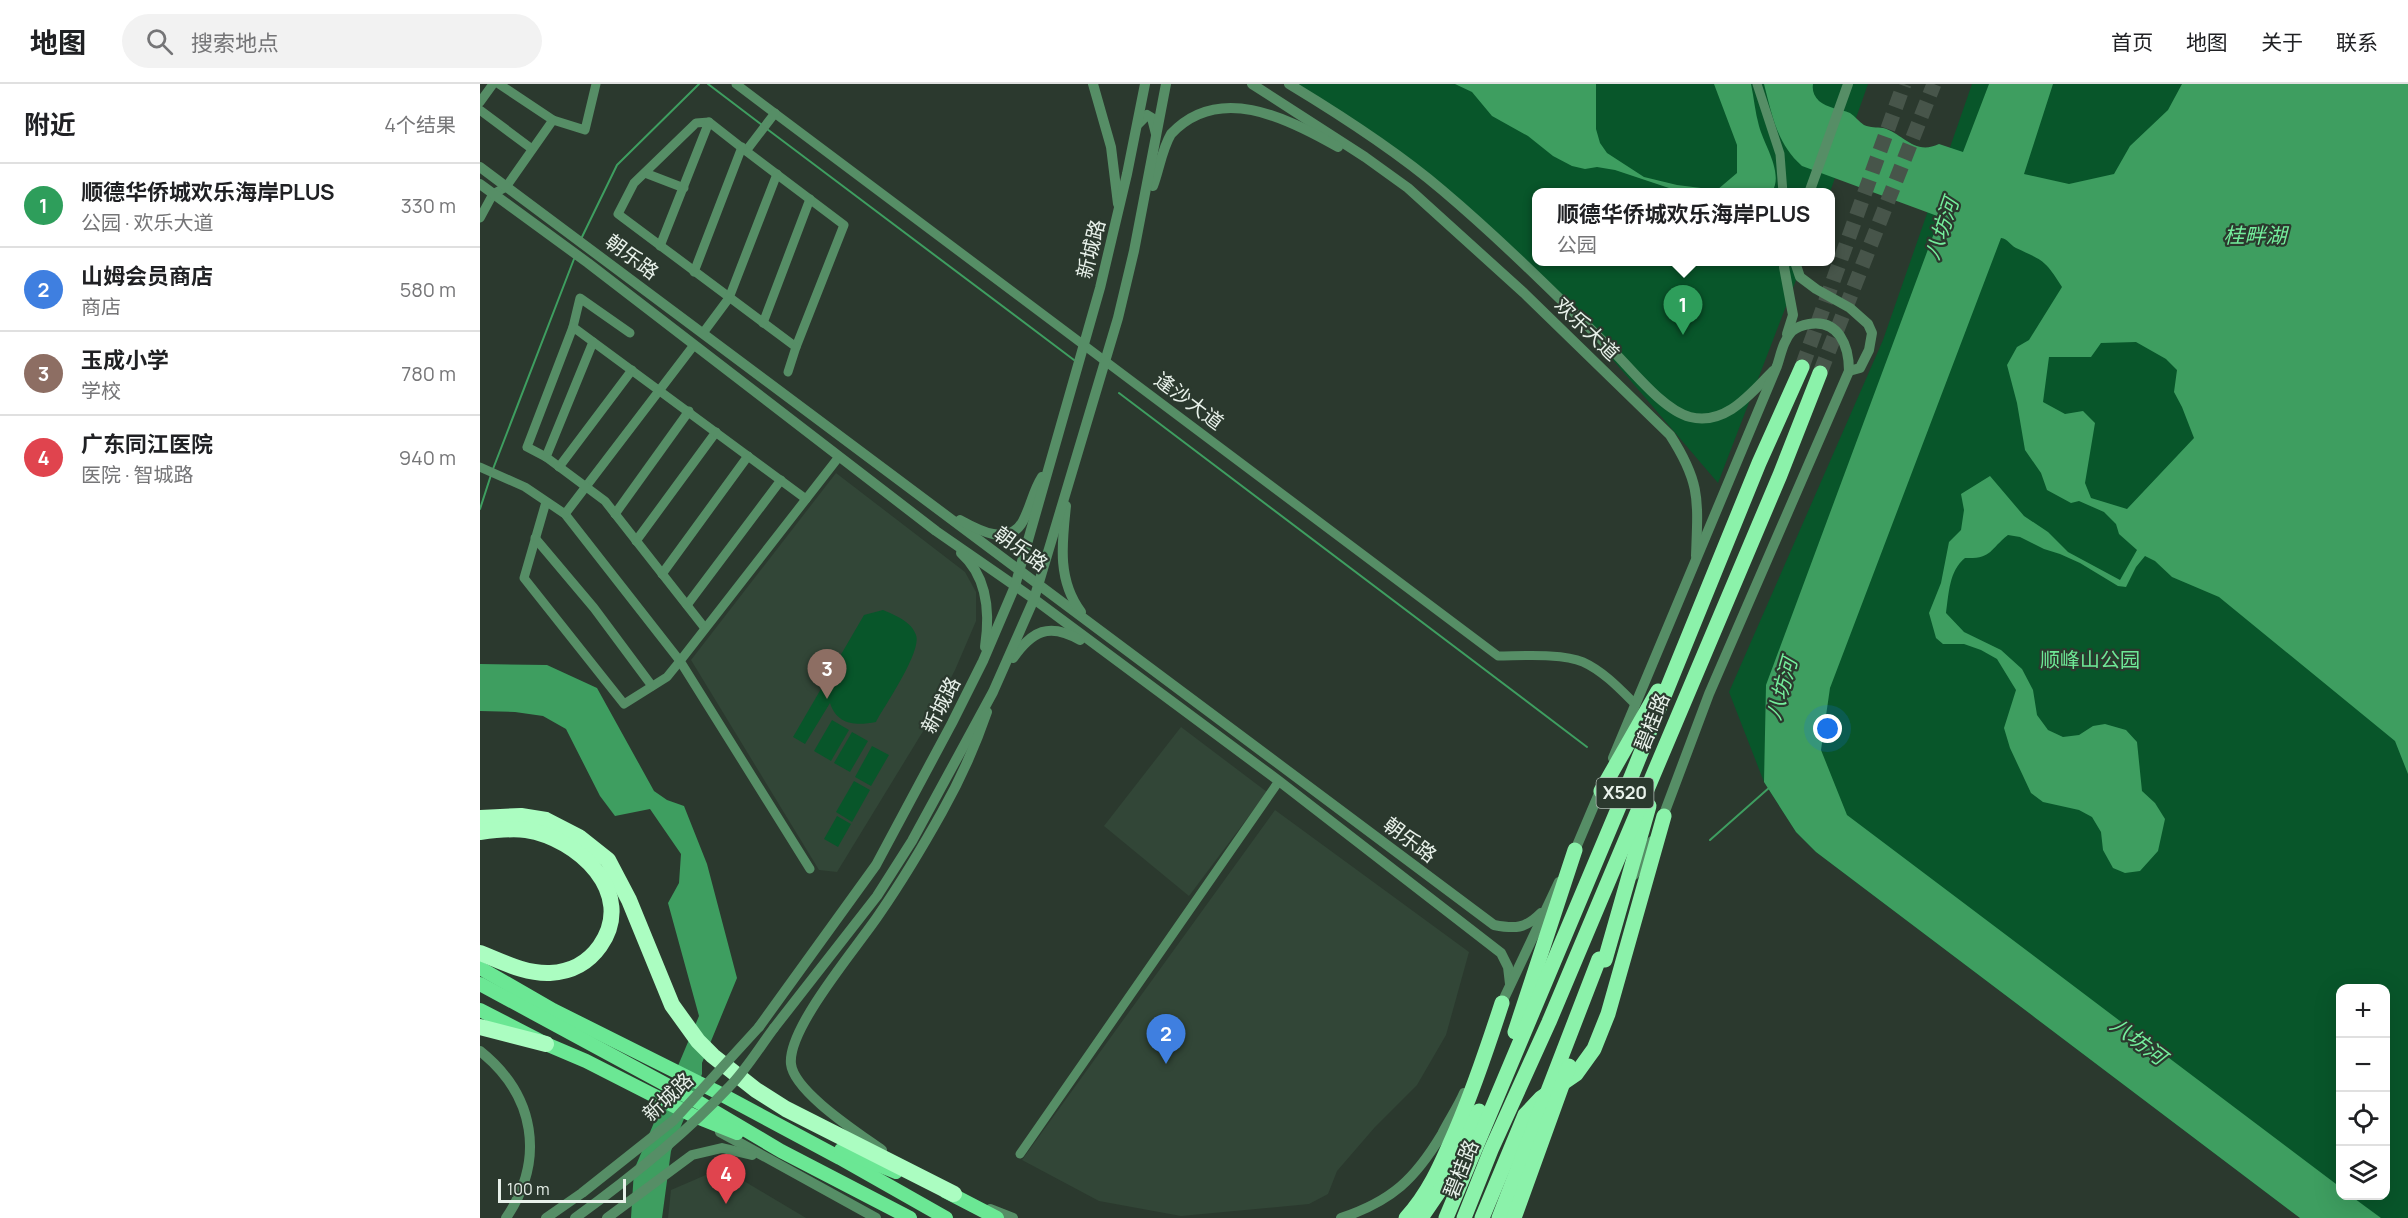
<!DOCTYPE html>
<html lang="zh">
<head>
<meta charset="utf-8">
<style>
  :root { --surface:#fff; --page:#f2f2f2; --text:#202124; --muted:#757577; --line:#e0e0e0; --accent:#814f7d }
  body { margin:0; font-family:Manrope,"Noto Sans SC",sans-serif; background:var(--page); color:var(--text) }
  .controls { position:absolute; right:18px; bottom:18px; display:grid; overflow:hidden; border-radius:12px; box-shadow:0 6px 24px #0002 }
  .controls button { width:54px; height:54px; display:grid; place-items:center; padding:0; border:0; border-bottom:2px solid var(--line); background:var(--surface); color:var(--text); font:30px sans-serif }
  .scale { position:absolute; left:18px; bottom:15px; width:128px; box-sizing:border-box; padding-left:6px; border:3px solid #e8f1ea; border-top:0; font-size:16px; line-height:21px; white-space:nowrap; color:#e8f1ea; -webkit-text-stroke:4px #2b392e; paint-order:stroke }
  .you { position:absolute; left:1348px; top:645px; width:21px; height:21px; margin:-15px; border:4px solid #fff; border-radius:50%; background:#1a73e8; box-shadow:0 0 0 9px #1a73e833 }
  .badge { display:grid; place-items:center; width:39px; height:39px; border-radius:50%; background:var(--accent); color:#fff; font-size:20px; font-weight:700 }
  .pin { position:absolute; translate:-50% -50px; filter:drop-shadow(0 2px 3px #0008) }
  .pin::after { content:''; position:absolute; top:32px; width:21px; height:18px; background:inherit; clip-path:polygon(0 0,100% 0,50% 100%) }
  .popup { position:absolute; left:1052px; top:104px; width:303px; height:78px; box-sizing:border-box; display:grid; place-content:center; border-radius:12px; background:var(--surface); filter:drop-shadow(0 2px 4px #0005); font-size:20px; white-space:nowrap; color:var(--muted) }
  .popup b { font-size:22px; color:var(--text) }
  .popup::after { content:''; position:absolute; left:50%; top:100%; margin-left:-12px; border:12px solid transparent; border-top-color:var(--surface) }
  .list { margin:0; padding:0; list-style:none }
  h2 { display:flex; justify-content:space-between; align-items:center; height:78px; margin:0; padding:0 24px; font-size:26px }
  h2 small { font-size:20px; font-weight:400; color:var(--muted) }
  .list li { display:grid; grid-template-columns:39px 1fr auto; gap:18px; align-items:center; box-sizing:border-box; height:84px; padding:0 24px; border-top:2px solid var(--line) }
  .list b { display:block; font-size:22px; white-space:nowrap }
  .list p { margin:0; font-size:20px; white-space:nowrap; color:var(--muted) }
  .list em { font-size:20px; font-style:normal; color:var(--muted) }
  .icon { flex:none; width:33px; height:33px; fill:none; stroke:currentColor; stroke-width:2; stroke-linecap:round; stroke-linejoin:round }
  .map { position:relative; flex:none; width:1928px; height:1134px; overflow:hidden }
  header { display:flex; align-items:center; gap:36px; box-sizing:border-box; height:84px; padding:0 30px; background:var(--surface); border-bottom:2px solid var(--line) }
  header strong { font-size:28px }
  nav { display:flex; gap:33px; margin-inline-start:auto; font-size:21px }
  .search { width:420px; height:54px; background:var(--page); display:flex; align-items:center; gap:15px; box-sizing:border-box; padding:0 21px; border-radius:33px; color:var(--muted); font-size:22px }
  main { display:flex }
  aside { flex:1; background:var(--surface) }
  .map>svg:first-child { display:block }
  .built { fill:#324637 }
  .green { fill:#08562a; fill-rule:evenodd }
  .water { fill:#3e9e60; fill-rule:evenodd }
  .lines { fill:none; stroke-linecap:round; stroke-linejoin:round }
  .stream { stroke:#3e9e60; stroke-width:2 }
  .trunk-tunnel { stroke:#47554a; stroke-width:15; stroke-dasharray:15 8; stroke-linecap:butt }
  .minor { stroke:#568e66; stroke-width:9 }
  .tertiary { stroke:#568e66; stroke-width:10 }
  .primary { stroke:#6be794; stroke-width:14 }
  .trunk { stroke:#8bf2aa; stroke-width:15 }
  .motorway { stroke:#abfdc1; stroke-width:16 }
  .tertiary-bridge { stroke:#568e66; stroke-width:10 }
  .trunk-bridge { stroke:#8bf2aa; stroke-width:15 }
  .labels { text-anchor:middle; stroke-width:4.5; stroke-linejoin:round; paint-order:stroke }
  .shield { fill:#2b392e; stroke:#afbab2; stroke-width:1.5 }
  .shield-label { font-size:18px; font-weight:bold; fill:#e8f1ea }
  .street-label { font-size:20px; fill:#e8f1ea; stroke:#2b392e }
  .park-label { font-size:20px; fill:#6ee896; stroke:#2b392e }
  .water-label { font-size:21px; font-style:italic; fill:#74ee9c; stroke:#2b392e }
</style>
</head>
<body>
<header>
<strong>地图</strong>
<div class="search"><svg class="icon" aria-label="search" viewBox="0 0 24 24"><circle cx="10" cy="10" r="6"/><path d="M15 15l6 6"/></svg>搜索地点</div>
<nav><a>首页</a><a>地图</a><a>关于</a><a>联系</a></nav>
</header>
<main>
<aside>
<h2>附近<small>4个结果</small></h2>
<ul class="list">
<li><span class="badge" style="background:#2e9e5b">1</span><div><b>顺德华侨城欢乐海岸PLUS</b><p>公园 · 欢乐大道</p></div><em>330 m</em></li>
<li><span class="badge" style="background:#3f7fe0">2</span><div><b>山姆会员商店</b><p>商店</p></div><em>580 m</em></li>
<li><span class="badge" style="background:#8d6e63">3</span><div><b>玉成小学</b><p>学校</p></div><em>780 m</em></li>
<li><span class="badge" style="background:#e0444e">4</span><div><b>广东同江医院</b><p>医院 · 智城路</p></div><em>940 m</em></li>
</ul>
</aside>
<div class="map">
<svg width="1928" height="1134" viewBox="0 0 1928 1134">
  <rect width="100%" height="100%" fill="#2b392e"/>
  <!-- built -->
  <g class="built">
    <path d="M356,389L485,488L496,508V537L475,586L445,644L357,788L339,786L211,576Z"/>
    <path d="M701,643L787,708L709,812L624,742Z"/>
    <path d="M795,726L989,868L966,951L937,1001L895,1043L857,1087L848,1110L829,1120L701,1132L619,1117L542,1076Z"/>
    <path d="M242,1084L326,1134H188L191,1106Z"/>
  </g>
  <!-- green -->
  <g class="green">
    <path d="M817,0H1388L1350,108L1056,109V178H1323L1238,399L1063,194L929,74Z"/>
    <path d="M1492,0H1928V1134H1820L1336,768L1316,748L1284,698L1249,608L1403,256ZM1860,904H1906V1112H1860Z"/>
    <path d="M403,526C415,531 432,538 436,551C442,568 405,621 396,638C376,642 357,641 350,619L325,660L313,653L384,531Z"/>
    <path d="M352,636L369,646L351,677L334,667Z"/>
    <path d="M372,648L388,657L370,688L354,679Z"/>
    <path d="M392,662L409,671L391,702L375,693Z"/>
    <path d="M374,697L390,706L372,738L356,728Z"/>
    <path d="M357,732L371,740L358,763L344,755Z"/>
  </g>
  <!-- water -->
  <g class="water">
    <path d="M975,0H1116V45L1120,59L1127,69L1164,93L1197,101L1237,106L1257,89V61L1234,0H1271C1274,14 1275,28 1279,42C1284,61 1304,89 1292,108H1201L1135,86L1117,83L1105,85L1092,82L1073,72L1048,52L1012,32L992,8Z"/>
    <path d="M1284,0H1333C1332,7 1334,12 1339,17C1347,24 1360,25 1370,29C1375,32 1379,38 1384,41C1391,44 1396,43 1403,44C1423,49 1434,72 1459,60L1483,68L1509,0H1573L1544,90L1589,100L1634,90L1650,62L1688,26L1702,0H1928V690L1915,657L1739,513L1692,493L1675,477L1665,472L1656,483L1646,503L1638,502L1600,479L1580,470L1564,465L1540,453L1528,451C1509,466 1512,475 1485,474C1469,487 1469,509 1466,529L1484,548L1521,566L1542,585L1553,606L1557,631L1568,646L1583,653L1599,651L1613,642L1625,640L1646,646L1657,658L1662,707L1675,719L1685,735L1678,767L1660,787L1645,789L1633,784L1623,766L1621,748L1612,733L1599,726L1563,718L1551,709L1530,664L1524,644L1536,606L1517,575L1501,566L1484,560H1463L1456,554L1449,529L1461,499L1469,458L1481,446L1484,426L1481,410L1510,392L1544,432L1568,448L1588,468L1640,496L1657,466L1639,450L1636,440L1624,428L1599,417L1591,419L1567,406L1561,389L1545,366L1537,319L1527,281L1537,263L1549,256L1582,203C1565,176 1564,177 1536,164C1530,161 1528,155 1521,154L1350,604L1341,666L1367,731L1860,1103V1112H1871L1901,1134H1820L1336,768L1316,748L1284,698L1286,601L1460,133L1322,82C1297,60 1292,31 1284,0ZM1656,258L1686,275L1697,286L1694,308L1702,323L1714,354L1647,425L1611,414L1605,399L1615,339L1603,327L1585,330L1563,318L1569,273H1611L1621,259Z"/>
    <path d="M0,580L67,581L117,604L174,707L187,716L204,722L227,780L257,894L222,979V990L191,1067L182,1134H151L154,1086L219,932L188,819L199,799L201,770L170,725L135,732L120,712L86,645L63,632L35,628L0,627Z"/>
  </g>
  <g class="lines">
    <!-- stream -->
    <g class="stream">
      <path d="M228,0L282,41"/>
      <path d="M287,45L594,276"/>
      <path d="M101,155L137,81L219,0"/>
      <path d="M639,309L1107,663"/>
      <path d="M13,385L94,175"/>
      <path d="M0,425L11,391"/>
      <path d="M1230,756L1290,703"/>
    </g>
    <!-- trunk-tunnel -->
    <g class="trunk-tunnel">
      <path d="M1322,283L1424,0"/>
      <path d="M1340,289L1454,0"/>
    </g>
    <!-- minor -->
    <g class="minor">
      <path d="M19,0L73,36"/>
      <path d="M256,0L1018,572C1041,572 1082,569 1103,578C1123,587 1140,605 1155,620"/>
      <path d="M1277,0L1300,70L1303,109"/>
      <path d="M0,18L13,0"/>
      <path d="M0,26L52,65"/>
      <path d="M266,67L364,141L316,263L138,130L154,99L216,39L229,38L266,67L295,29"/>
      <path d="M165,89L204,104"/>
      <path d="M0,134L13,110L26,103L73,36L105,46L116,0"/>
      <path d="M180,162L229,38"/>
      <path d="M214,188L262,63"/>
      <path d="M283,239L330,115"/>
      <path d="M93,243L100,214L150,249"/>
      <path d="M223,249L249,214L297,90"/>
      <path d="M308,288L316,263"/>
      <path d="M66,373L113,258"/>
      <path d="M0,383L45,403L85,430L200,577L187,593L144,620L44,494L66,418"/>
      <path d="M79,383L152,286"/>
      <path d="M85,430L214,261"/>
      <path d="M135,430L209,327"/>
      <path d="M55,454L114,524L172,602"/>
      <path d="M156,457L236,348"/>
      <path d="M182,490L268,372"/>
      <path d="M207,521L301,396"/>
      <path d="M224,543L125,417L66,373L47,363L93,243L326,415"/>
      <path d="M330,785L200,577L358,374"/>
      <path d="M540,1070L799,697"/>
    </g>
    <!-- tertiary -->
    <g class="tertiary">
      <path d="M613,0L631,63L638,120"/>
      <path d="M772,0L885,73L928,104L1044,209L1190,351C1221,399 1218,416 1216,472"/>
      <path d="M809,0C862,32 915,66 962,106C1020,155 1074,209 1128,262C1149,282 1182,326 1210,333C1246,342 1271,309 1293,287"/>
      <path d="M658,40L667,31L672,34L676,50"/>
      <path d="M0,83L1014,841C1035,845 1045,845 1061,829"/>
      <path d="M0,100L108,179L456,447L554,515L799,697L1021,869L1028,883L1030,900"/>
      <path d="M673,102C679,86 682,65 691,50C738,0 804,32 858,63"/>
      <path d="M1329,109L1368,0"/>
      <path d="M1305,178L1304,183L1313,231L1307,250"/>
      <path d="M1315,178L1320,193L1336,205L1370,224L1388,240L1392,249L1389,266L1380,284L1369,287"/>
      <path d="M586,422C582,459 577,496 601,528"/>
      <path d="M480,436C498,446 529,463 543,437C551,422 553,407 562,393"/>
      <path d="M481,469C508,493 510,530 505,563"/>
      <path d="M533,574C552,547 569,538 600,556"/>
      <path d="M1133,674L1297,282C1301,270 1303,257 1312,247C1317,243 1323,241 1329,240C1359,235 1369,262 1369,287L1229,610L1181,738"/>
      <path d="M1093,771L1123,700"/>
      <path d="M1154,791L1172,757"/>
      <path d="M1019,925L1079,798"/>
      <path d="M279,943L396,781L472,639L503,577L535,502L620,204L647,90L665,0"/>
      <path d="M294,944L397,812L432,757L513,608L554,515L638,234L654,167L686,0"/>
      <path d="M0,967C55,1011 66,1075 26,1134"/>
      <path d="M240,1048L396,1134"/>
      <path d="M402,1066C380,1050 314,1008 311,980C307,944 379,861 400,829C422,797 443,762 462,728C480,696 495,663 507,628"/>
      <path d="M510,1125L533,1134"/>
      <path d="M127,1134L212,1071L242,1064L272,1071"/>
      <path d="M861,1134C912,1117 935,1095 962,1050C969,1036 978,1023 984,1009"/>
    </g>
    <!-- primary -->
    <g class="primary">
      <path d="M0,884L73,926L235,1007L360,1074L466,1134"/>
      <path d="M0,900L220,1019L301,1067L430,1134"/>
      <path d="M0,926L66,960L106,977L212,1031L257,1049"/>
      <path d="M361,1066L416,1088"/>
      <path d="M465,1107L517,1134"/>
    </g>
    <!-- trunk -->
    <g class="trunk">
      <path d="M1121,707L1178,607"/>
      <path d="M1125,876L1169,722"/>
      <path d="M1035,948L1095,766"/>
      <path d="M926,1134C950,1108 962,1078 976,1046C994,1004 1008,962 1022,919"/>
      <path d="M941,1134L973,1087L999,1027"/>
      <path d="M966,1134L1143,713L1279,379L1322,283"/>
      <path d="M984,1134L1011,1066L1069,938L1144,760L1300,391L1340,289"/>
      <path d="M1002,1134L1045,1031L1061,1014L1096,990L1114,965L1128,930L1184,732"/>
    </g>
    <!-- motorway -->
    <g class="motorway">
      <path d="M0,734L41,732L66,736L99,753L128,776L149,816L192,921L218,957L233,972L276,1006L306,1025L474,1110"/>
      <path d="M0,748C15,746 31,744 46,746C98,754 157,809 120,862C108,879 91,888 70,889C45,890 23,878 0,869"/>
      <path d="M0,943L66,960"/>
    </g>
    <!-- tertiary-bridge -->
    <g class="tertiary-bridge">
      <path d="M66,1134L102,1109L194,1036L279,943"/>
      <path d="M95,1134C149,1095 203,1052 249,1003C266,986 279,964 294,944"/>
    </g>
    <!-- trunk-bridge -->
    <g class="trunk-bridge">
      <path d="M1019,1134L1119,875"/>
      <path d="M1034,1134L1089,982"/>
    </g>
  </g>
  <g class="labels">
    <!-- shield labels -->
    <rect class="shield" x="1116.5" y="694" width="57" height="30" rx="4.5"/>
    <g class="shield-label">
      <text x="1145" y="715">X520</text>
    </g>
    <!-- street labels -->
    <g class="street-label">
      <text transform="translate(611 165) rotate(-76)" y="7">新城路</text>
      <text transform="translate(152 173) rotate(37)" y="7">朝乐路</text>
      <text transform="translate(1107 245) rotate(44)" y="7">欢乐大道</text>
      <text transform="translate(709 317) rotate(37)" y="7">逢沙大道</text>
      <text transform="translate(541 465) rotate(36)" y="7">朝乐路</text>
      <text transform="translate(461 621) rotate(-63)" y="7">新城路</text>
      <text transform="translate(1172 638) rotate(-68)" y="7">碧桂路</text>
      <text transform="translate(930 756) rotate(37)" y="7">朝乐路</text>
      <text transform="translate(188 1013) rotate(-43)" y="7">新城路</text>
      <text transform="translate(981 1085) rotate(-68)" y="7">碧桂路</text>
    </g>
    <!-- park labels -->
    <g class="park-label">
      <text x="1610" y="583">顺峰山公园</text>
    </g>
    <!-- water labels -->
    <g class="water-label">
      <text transform="translate(1462 145) rotate(-71)" y="7">八坊河</text>
      <text x="1775" y="159">桂畔湖</text>
      <text transform="translate(1302 605) rotate(-74)" y="7">八坊河</text>
      <text transform="translate(1658 957) rotate(37)" y="7">八坊河</text>
    </g>
  </g>
</svg>
<div class="controls">
<button>+</button>
<button>−</button>
<button><svg class="icon" aria-label="locate" viewBox="0 0 24 24"><circle cx="12" cy="12" r="6"/><path d="M12 2v4M12 18v4M2 12h4M18 12h4"/></svg></button>
<button><svg class="icon" aria-label="layers" viewBox="0 0 24 24"><path d="M12 4l9 5-9 5-9-5zM3 14l9 5 9-5"/></svg></button>
</div>
<div class="scale">100 m</div>
<div class="you"></div>
<div class="pin badge" style="left:1203px;top:251px;background:#2e9e5b">1</div>
<div class="popup"><b>顺德华侨城欢乐海岸PLUS</b>公园</div>
<div class="pin badge" style="left:686px;top:980px;background:#3f7fe0">2</div>
<div class="pin badge" style="left:347px;top:615px;background:#8d6e63">3</div>
<div class="pin badge" style="left:246px;top:1120px;background:#e0444e">4</div>
</div>
</main>
</body>
</html>
